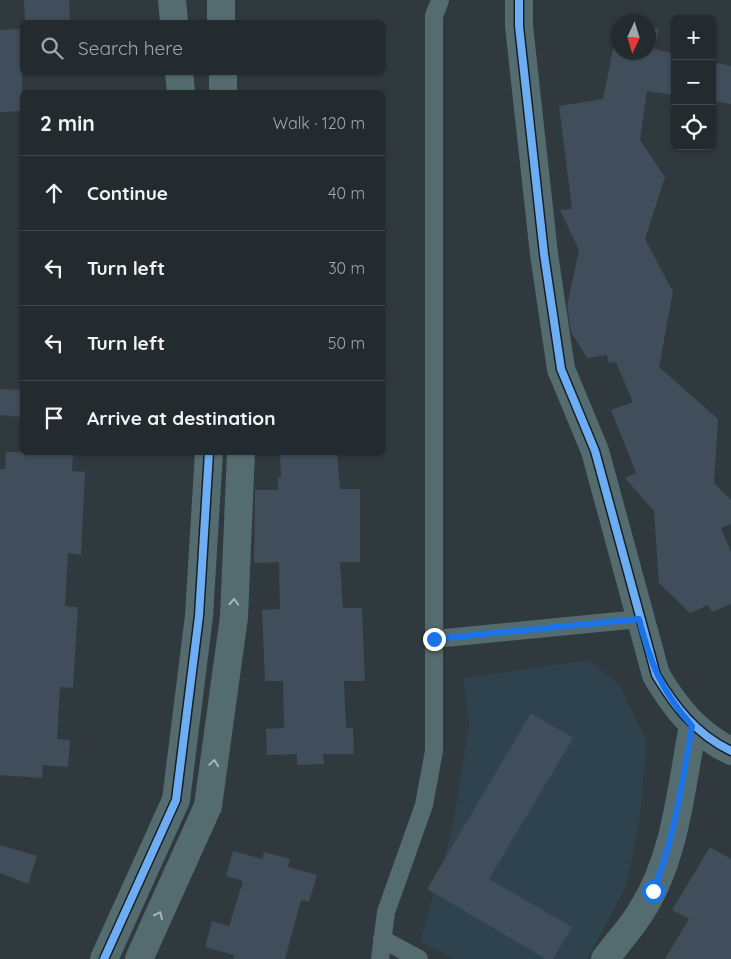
<!DOCTYPE html>
<html lang="en">
<head>
<meta charset="utf-8">
<style>
  :root { --surface:#242b2e; --page:#30373a; --text:#f1f3f6; --muted:#a3a7aa; --line:#41474a }
  body { margin:0; font-family:Quicksand,sans-serif; background:var(--page); color:var(--text) }
  .controls { position:absolute; right:15px; top:15px; display:grid; overflow:hidden; border-radius:8px; box-shadow:0 1px 4px #0004 }
  .controls button { width:45px; height:45px; display:grid; place-items:center; padding:0; border:0; border-bottom:1px solid var(--line); background:var(--surface); color:var(--text); font:25px sans-serif }
  .compass { position:absolute; left:611px; top:15px; width:45px; height:45px; border-radius:50%; background:var(--surface); box-shadow:0 1px 4px #0004; rotate:184deg }
  .stop { position:absolute; width:15px; height:15px; margin:-11px; border:4px solid #1a73e8; border-radius:50%; background:#fff }
  .stop.end { background:#1a73e8; border-color:#fff; box-shadow:0 1px 5px #0008 }
  .list { margin:0; padding:0; list-style:none }
  h2 { display:flex; justify-content:space-between; align-items:center; height:65px; margin:0; padding:0 20px; font-size:21px }
  h2 small { font-size:16px; font-weight:400; color:var(--muted) }
  .list li { display:grid; grid-template-columns:32px 1fr auto; gap:15px; align-items:center; box-sizing:border-box; height:75px; padding:0 20px; border-top:1px solid var(--line) }
  .list b { display:block; font-size:19px; white-space:nowrap }
  .list em { font-size:16px; font-style:normal; color:var(--muted) }
  .icon { flex:none; width:28px; height:28px; fill:none; stroke:currentColor; stroke-width:2; stroke-linecap:round; stroke-linejoin:round }
  .map { position:relative; flex:none; width:731px; height:959px; overflow:hidden }
  .search { position:absolute; background:var(--surface); box-shadow:0 1px 4px #0004; left:20px; top:20px; width:365px; height:55px; display:flex; align-items:center; gap:12px; box-sizing:border-box; padding:0 18px; border-radius:8px; color:var(--muted); font-size:19px }
  .panel { position:absolute; background:var(--surface); box-shadow:0 1px 4px #0004; left:20px; top:90px; width:365px; height:365px; border-radius:8px }
  .map>svg:first-child { display:block }
  .built { fill:#2e434d }
  .building { fill:#404d5a }
  .lines { fill:none; stroke-linecap:round; stroke-linejoin:round }
  .lane { stroke:#546c70; stroke-width:18 }
  .street { stroke:#546c70; stroke-width:28 }
  .cycleway-casing { stroke:#192024; stroke-width:11 }
  .cycleway { stroke:#6dadf4; stroke-width:8 }
  .oneway { stroke:#a7b6ba }
  .route { stroke:#1a73e8; stroke-width:6 }
</style>
</head>
<body>
<div class="map">
<svg width="731" height="959" viewBox="0 0 731 959">
  <rect width="100%" height="100%" fill="#30393d"/>
  <!-- built -->
  <path class="built" d="M588,660L620,686L647,742L639,825L626,887L587,959H454L420,941L453,826L469,724L463,678Z"/>
  <!-- building -->
  <g class="building">
    <path d="M24,0H69L70,22H25Z"/>
    <path d="M648,27L659,29L654,49L675,54V95L647,91L640,140L665,177L645,239L673,292L659,367L718,419L714,483L731,500V524L721,528L731,552V604L712,612L708,605L690,613L659,583L654,511L625,478L636,473L611,410L633,402L616,362L608,363L607,355L587,358L571,332L567,306L579,250L560,210L572,209L559,106L603,99L616,35L618,34V52H648Z"/>
    <path d="M22,29V111L0,112V30Z"/>
    <path d="M712,62L731,66V104L712,101Z"/>
    <path d="M0,389L22,390V417L0,415Z"/>
    <path d="M6,452H73L72,471L85,472L81,555L68,553L65,606L78,607L73,688L60,687L57,739L70,740L68,767L43,765L42,778L0,775V469H5Z"/>
    <path d="M280,452H337L340,489H360V562H340L343,608H362L365,681H344L346,728H353L354,754H323L324,764L297,765V754L267,755L266,729L284,728L283,681H265L262,610L280,609L279,562L254,563L255,490H278V477H281Z"/>
    <path d="M531,713L573,738L489,879L572,927L553,959H546L427,889Z"/>
    <path d="M0,845L37,856L28,884L0,873Z"/>
    <path d="M710,847L731,859V959H665L689,919L672,910Z"/>
    <path d="M233,851L262,859L264,852L290,859L288,867L317,875L309,902L301,900L285,959H233L234,955L205,947L212,921L229,926L243,881L226,876Z"/>
  </g>
  <g class="lines">
    <!-- lane -->
    <g class="lane">
      <path d="M435,639L639,619"/>
      <path d="M382,939L419,959"/>
      <path d="M380,959L386,912L424,805L434,751V16L440,0"/>
    </g>
    <!-- street -->
    <g class="street">
      <path d="M172,0L174,22"/>
      <path d="M221,0V22"/>
      <path d="M519,0V26L544,254L561,369L595,451L656,675C675,707 696,734 731,751"/>
      <path d="M179,72L181,92"/>
      <path d="M223,72V92"/>
      <path d="M104,959L176,800L199,616L209,452"/>
      <path d="M139,959L208,806L234,617L241,452"/>
      <path d="M605,959C617,943 632,927 642,910C676,856 681,788 693,726"/>
    </g>
    <!-- cycleway casing -->
    <g class="cycleway-casing">
      <g id="cycleway">
        <path d="M519,0V26L544,254L561,369L595,451L656,675C675,707 696,734 731,751"/>
        <path d="M104,959L176,800L199,616L209,452"/>
      </g>
    </g>
    <!-- cycleway -->
    <use href="#cycleway" class="cycleway"/>
  </g>
  <!-- one-way arrows -->
  <defs><path id="oneway-chevron" d="M-2-3.5L2.5 0L-2 3.5" fill="none" stroke-width="1.6" stroke-linecap="round" stroke-linejoin="round" transform="scale(1.25)"/></defs>
  <g class="oneway">
    <use href="#oneway-chevron" transform="translate(234 602) rotate(-87)"/>
    <use href="#oneway-chevron" transform="translate(214 763) rotate(-82)"/>
    <use href="#oneway-chevron" transform="translate(159 915) rotate(-65)"/>
  </g>
  <g class="lines">
    <!-- route -->
    <path class="route" d="M434,639L639,619C651,665 661,690 692,726C682,782 675,838 653,891"/>
  </g>
</svg>
<div class="controls">
<button>+</button>
<button>−</button>
<button><svg class="icon" aria-label="locate" viewBox="0 0 24 24"><circle cx="12" cy="12" r="6"/><path d="M12 2v4M12 18v4M2 12h4M18 12h4"/></svg></button>
</div>
<svg class="compass" viewBox="-18 -18 36 36"><path d="M0-13l5 13h-10z" fill="#e53935"/><path d="M0 13l5-13h-10z" fill="#a3a7aa"/></svg>
<div class="stop" style="left:653px;top:891px"></div>
<div class="stop end" style="left:434px;top:639px"></div>
<div class="search"><svg class="icon" aria-label="search" viewBox="0 0 24 24"><circle cx="10" cy="10" r="6"/><path d="M15 15l6 6"/></svg>Search here</div>
<section class="panel">
<h2>2 min<small>Walk · 120 m</small></h2>
<ul class="list">
<li><svg class="icon" aria-label="ahead" viewBox="0 0 24 24"><path d="M12 20V5M6 11l6-6 6 6"/></svg><div><b>Continue</b></div><em>40 m</em></li>
<li><svg class="icon" aria-label="left" viewBox="0 0 24 24"><path d="M17 20v-9H6M10 6l-5 5 5 5"/></svg><div><b>Turn left</b></div><em>30 m</em></li>
<li><svg class="icon" aria-label="left" viewBox="0 0 24 24"><path d="M17 20v-9H6M10 6l-5 5 5 5"/></svg><div><b>Turn left</b></div><em>50 m</em></li>
<li><svg class="icon" aria-label="arrive" viewBox="0 0 24 24"><path d="M6 21V4h12l-3 4 3 4H6"/></svg><div><b>Arrive at destination</b></div></li>
</ul>
</section>
</div>
</body>
</html>
